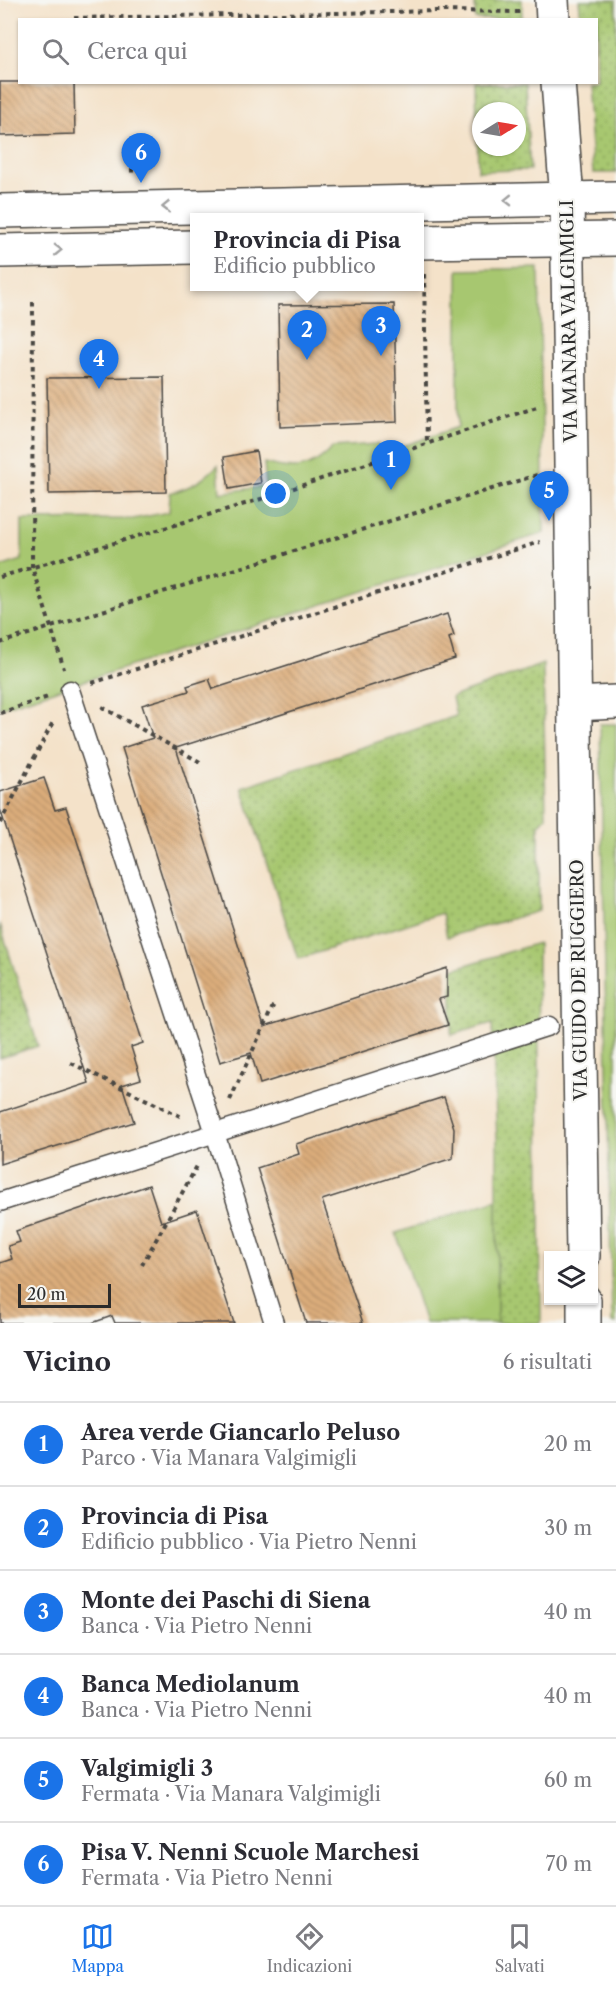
<!DOCTYPE html>
<html lang="it">
<head>
<meta charset="utf-8">
<style>
  :root { --surface:#fff; --page:#f7f7f7; --text:#2b2b33; --muted:#7c7c81; --line:#e1e1e2; --accent:#1a73e8 }
  body { margin:0; font-family:"Libre Caslon Text",serif; background:var(--page); color:var(--text) }
  .controls { position:absolute; right:18px; bottom:18px; display:grid; overflow:hidden; border-radius:0px; box-shadow:0 2px 4px #0004 }
  .controls button { width:54px; height:54px; display:grid; place-items:center; padding:0; border:0; border-bottom:2px solid var(--line); background:var(--surface); color:var(--text); font:30px sans-serif }
  .compass { position:absolute; left:472px; top:102px; width:54px; height:54px; border-radius:50%; background:var(--surface); box-shadow:0 2px 4px #0004; rotate:79deg }
  .scale { position:absolute; left:18px; bottom:15px; width:93px; box-sizing:border-box; padding-left:6px; border:3px solid #2b2b2b; border-top:0; font-size:16px; line-height:21px; white-space:nowrap; color:#2b2b2b; -webkit-text-stroke:4px #f6f6f2; paint-order:stroke }
  .you { position:absolute; left:276px; top:494px; width:21px; height:21px; margin:-15px; border:4px solid #fff; border-radius:50%; background:#1a73e8; box-shadow:0 0 0 9px #1a73e833 }
  .badge { display:grid; place-items:center; width:39px; height:39px; border-radius:50%; background:var(--accent); color:#fff; font-size:20px; font-weight:700 }
  .pin { position:absolute; translate:-50% -50px; filter:drop-shadow(0 2px 3px #0008) }
  .pin::after { content:''; position:absolute; top:32px; width:21px; height:18px; background:inherit; clip-path:polygon(0 0,100% 0,50% 100%) }
  .popup { position:absolute; left:190px; top:213px; width:234px; height:78px; box-sizing:border-box; display:grid; place-content:center; border-radius:0px; background:var(--surface); filter:drop-shadow(0 2px 4px #0005); font-size:20px; white-space:nowrap; color:var(--muted) }
  .popup b { font-size:22px; color:var(--text) }
  .popup::after { content:''; position:absolute; left:50%; top:100%; margin-left:-12px; border:12px solid transparent; border-top-color:var(--surface) }
  .list { margin:0; padding:0; list-style:none }
  h2 { display:flex; justify-content:space-between; align-items:center; height:78px; margin:0; padding:0 24px; font-size:26px }
  h2 small { font-size:20px; font-weight:400; color:var(--muted) }
  .list li { display:grid; grid-template-columns:39px 1fr auto; gap:18px; align-items:center; box-sizing:border-box; height:84px; padding:0 24px; border-top:2px solid var(--line) }
  .list b { display:block; font-size:22px; white-space:nowrap }
  .list p { margin:0; font-size:20px; white-space:nowrap; color:var(--muted) }
  .list em { font-size:20px; font-style:normal; color:var(--muted) }
  .icon { flex:none; width:33px; height:33px; fill:none; stroke:currentColor; stroke-width:2; stroke-linecap:round; stroke-linejoin:round }
  .map { position:relative; flex:none; width:616px; height:1323px; overflow:hidden }
  .search { position:absolute; background:var(--surface); box-shadow:0 2px 4px #0004; left:18px; right:18px; top:18px; height:66px; display:flex; align-items:center; gap:15px; box-sizing:border-box; padding:0 21px; border-radius:0px; color:var(--muted); font-size:22px }
  .sheet { height:582px; background:var(--surface) }
  nav { display:flex; justify-content:space-around; align-items:center; box-sizing:border-box; height:84px; border-top:2px solid var(--line); background:var(--surface); font-size:16px; color:var(--muted) }
  nav a { display:grid; justify-items:center; gap:3px }
  nav .on { color:var(--accent) }
  .map>svg:first-child { display:block }
  .grass { fill:url(#grass-dots); stroke:#69794e; stroke-width:1.5; fill-rule:evenodd }
  .park { fill:#a7c770; stroke:#69794e; stroke-width:1.5 }
  .building { fill:url(#building-back-hatch) }
  .lines { fill:none; stroke-linecap:round; stroke-linejoin:round }
  .service-casing { stroke:#494643; stroke-width:21 }
  .minor-casing { stroke:#494643; stroke-width:36 }
  .tertiary-casing { stroke:#494643; stroke-width:36 }
  .secondary-casing { stroke:#494643; stroke-width:36 }
  .path { stroke:#494643; stroke-width:4; stroke-dasharray:4.5 4.5; stroke-linecap:butt }
  .service { stroke:#fff; stroke-width:18 }
  .minor { stroke:#fff; stroke-width:33 }
  .tertiary { stroke:#fff; stroke-width:33 }
  .secondary { stroke:#fff; stroke-width:33 }
  .oneway { stroke:#a0a0a0 }
  .labels { text-anchor:middle; stroke-width:4.5; stroke-linejoin:round; paint-order:stroke }
  .street-label { font-size:18px; fill:#2b2b2b; stroke:#f6f6f2 }
</style>
</head>
<body>
<div class="map">
<svg width="616" height="1323" viewBox="0 0 616 1323">
  <defs>
    <pattern id="grass-dots" width="8" height="8" patternUnits="userSpaceOnUse" patternTransform="scale(1.5)"><rect width="8" height="8" fill="#a7c770"/><path d="M2 2h.1M6 6h.1" fill="none" stroke="#88a25c" stroke-width="1.8" stroke-linecap="round"/></pattern>
    <pattern id="building-back-hatch" width="6" height="6" patternUnits="userSpaceOnUse" patternTransform="scale(1.5)"><rect width="6" height="6" fill="#dcad7b"/><path d="M-1 5l2 2M0 0l6 6M5-1l2 2" fill="none" stroke="#b38d65"/></pattern>
  </defs>
  <rect width="100%" height="100%" fill="#f6f6f2"/>
  <filter id="ink" filterUnits="userSpaceOnUse"><feTurbulence type="fractalNoise" baseFrequency=".0167" numOctaves="2"/><feDisplacementMap in="SourceGraphic" scale="12" xChannelSelector="R" yChannelSelector="G"/><feConvolveMatrix kernelMatrix="1 2 1 2 8 2 1 2 1" color-interpolation-filters="sRGB"/></filter>
  <filter id="wash" filterUnits="userSpaceOnUse"><feTurbulence type="fractalNoise" baseFrequency=".008" numOctaves="4" result="noise"/><feDisplacementMap in="SourceGraphic" scale="24" xChannelSelector="R" yChannelSelector="G"/><feGaussianBlur stdDeviation="1.35" result="paint"/><feColorMatrix in="noise" values="0 0 0 0 0 0 0 0 0 0 0 0 0 0 0 0 0 1.4 0 .05"/><feComposite in="paint" operator="in"/></filter>
  <g filter="url(#wash)">
    <rect width="100%" height="100%" fill="#f4e2c9"/>
    <!-- grass -->
    <g class="grass">
      <rect x="475" y="0" width="47" height="19"/>
      <path d="M579,0H616V173H593L586,83L596,82V20L581,19Z"/>
      <path d="M476,83H525L530,170L478,171ZM481,111H517V147H481Z"/>
      <path d="M543,664L546,817L539,825V911L447,937L442,913L298,959L242,787L456,716L452,697Z"/>
      <path d="M0,924L38,1046L0,1058Z"/>
      <path d="M538,943L541,1323H497V1140L492,1023L451,1035L453,969Z"/>
    </g>
    <!-- park -->
    <g class="park">
      <path d="M539,268L544,533L0,708V567L22,560V520L133,519L169,512L170,493C192,487 202,481 218,465L220,493L266,486L264,463C294,471 310,472 333,447L377,444L383,453L458,427V270Z"/>
      <path d="M600,724H616V1323H612Z"/>
      <path d="M497,1200V1323H425L396,1233Z"/>
    </g>
    <g id="blocks">
      <!-- building -->
      <g class="building">
        <path d="M0,82H74L75,134L0,136Z"/>
        <path d="M394,304L397,422L280,427L278,305Z"/>
        <path d="M164,377L166,492L49,494L47,378Z"/>
        <path d="M256,451L261,483L229,489L224,457Z"/>
        <path d="M447,614L454,636L449,638L455,659L176,748L264,1027L447,968V997L439,999L448,1025L260,1084L251,1053L220,1062L122,748L153,738L142,705L189,691L187,686L209,679L213,689Z"/>
        <path d="M44,778L55,810L66,807L143,1043L131,1047L141,1079L122,1085L134,1122L0,1164V1112L89,1083L0,809V792Z"/>
        <path d="M444,1097L454,1128L453,1158L322,1200L363,1323H306L257,1168L299,1154L296,1144Z"/>
        <path d="M149,1185L161,1222L197,1210L234,1323H115L112,1316L92,1323H0V1263L12,1259L8,1246L20,1242L16,1231Z"/>
      </g>
    </g>
  </g>
  <g filter="url(#ink)">
    <use href="#blocks" fill-opacity="0" stroke="#494643" stroke-width="1.5"/>
    <g class="lines">
      <!-- service casing -->
      <g class="service-casing">
        <g id="service">
          <path d="M70,690L215,1133L274,1323"/>
          <path d="M0,1202L549,1026"/>
        </g>
      </g>
      <!-- minor casing -->
      <g class="minor-casing">
        <g id="minor">
          <path d="M552,0L553,20"/>
          <path d="M558,82L567,199"/>
          <path d="M575,704L616,702"/>
        </g>
      </g>
      <!-- tertiary casing -->
      <g class="tertiary-casing">
        <g id="tertiary">
          <path d="M567,199L583,1256"/>
          <path d="M584,1300V1323"/>
        </g>
      </g>
      <!-- secondary casing -->
      <g class="secondary-casing">
        <g id="secondary">
          <path d="M0,211L616,198"/>
          <path d="M419,242L616,239"/>
          <path d="M0,251L194,247"/>
        </g>
      </g>
      <!-- path -->
      <g class="path">
        <path d="M74,18L440,11L520,12"/>
        <path d="M132,168V177"/>
        <path d="M424,274L427,444"/>
        <path d="M33,302L32,567L64,669"/>
        <path d="M0,577L255,501L540,406"/>
        <path d="M0,643L540,474"/>
        <path d="M92,683L540,542"/>
        <path d="M102,707L200,762"/>
        <path d="M0,713L48,697"/>
        <path d="M0,823L54,720"/>
        <path d="M71,1063L182,1117"/>
        <path d="M230,1100L275,1002"/>
        <path d="M142,1265L197,1166"/>
      </g>
      <!-- service -->
      <use href="#service" class="service"/>
      <!-- minor -->
      <use href="#minor" class="minor"/>
      <!-- tertiary -->
      <use href="#tertiary" class="tertiary"/>
      <!-- secondary -->
      <use href="#secondary" class="secondary"/>
    </g>
    <!-- one-way arrows -->
    <defs><path id="oneway-chevron" d="M-2-3.5L2.5 0L-2 3.5" fill="none" stroke-width="1.6" stroke-linecap="round" stroke-linejoin="round" transform="scale(1.5)"/></defs>
    <g class="oneway">
      <use href="#oneway-chevron" transform="translate(508 200) rotate(179)"/>
      <use href="#oneway-chevron" transform="translate(166 207) rotate(179)"/>
      <use href="#oneway-chevron" transform="translate(58 250) rotate(-1)"/>
    </g>
  </g>
  <g class="labels">
    <!-- street labels -->
    <g class="street-label">
      <text transform="translate(569 321) rotate(-91)" y="6">VIA MANARA VALGIMIGLI</text>
      <text transform="translate(579 980) rotate(-91)" y="6">VIA GUIDO DE RUGGIERO</text>
    </g>
  </g>
</svg>
<div class="controls">
<button><svg class="icon" aria-label="layers" viewBox="0 0 24 24"><path d="M12 4l9 5-9 5-9-5zM3 14l9 5 9-5"/></svg></button>
</div>
<svg class="compass" viewBox="-18 -18 36 36"><path d="M0-13l5 13h-10z" fill="#e53935"/><path d="M0 13l5-13h-10z" fill="#7c7c81"/></svg>
<div class="scale">20 m</div>
<div class="you"></div>
<div class="pin badge" style="left:391px;top:490px">1</div>
<div class="pin badge" style="left:307px;top:360px">2</div>
<div class="popup"><b>Provincia di Pisa</b>Edificio pubblico</div>
<div class="pin badge" style="left:381px;top:356px">3</div>
<div class="pin badge" style="left:99px;top:389px">4</div>
<div class="pin badge" style="left:549px;top:521px">5</div>
<div class="pin badge" style="left:141px;top:183px">6</div>
<div class="search"><svg class="icon" aria-label="search" viewBox="0 0 24 24"><circle cx="10" cy="10" r="6"/><path d="M15 15l6 6"/></svg>Cerca qui</div>
</div>
<section class="sheet">
<h2>Vicino<small>6 risultati</small></h2>
<ul class="list">
<li><span class="badge">1</span><div><b>Area verde Giancarlo Peluso</b><p>Parco · Via Manara Valgimigli</p></div><em>20 m</em></li>
<li><span class="badge">2</span><div><b>Provincia di Pisa</b><p>Edificio pubblico · Via Pietro Nenni</p></div><em>30 m</em></li>
<li><span class="badge">3</span><div><b>Monte dei Paschi di Siena</b><p>Banca · Via Pietro Nenni</p></div><em>40 m</em></li>
<li><span class="badge">4</span><div><b>Banca Mediolanum</b><p>Banca · Via Pietro Nenni</p></div><em>40 m</em></li>
<li><span class="badge">5</span><div><b>Valgimigli 3</b><p>Fermata · Via Manara Valgimigli</p></div><em>60 m</em></li>
<li><span class="badge">6</span><div><b>Pisa V. Nenni Scuole Marchesi</b><p>Fermata · Via Pietro Nenni</p></div><em>70 m</em></li>
</ul>
</section>
<nav>
<a class="on"><svg class="icon" aria-label="map" viewBox="0 0 24 24"><path d="M3 6l6-2 6 2 6-2v14l-6 2-6-2-6 2zM9 4v14M15 6v14"/></svg>Mappa</a>
<a><svg class="icon" aria-label="directions" viewBox="0 0 24 24"><path d="M12 3l9 9-9 9-9-9zM9 14v-3h6M13 9l2 2-2 2"/></svg>Indicazioni</a>
<a><svg class="icon" aria-label="saved" viewBox="0 0 24 24"><path d="M7 4h10v16l-5-4-5 4z"/></svg>Salvati</a>
</nav>
</body>
</html>
